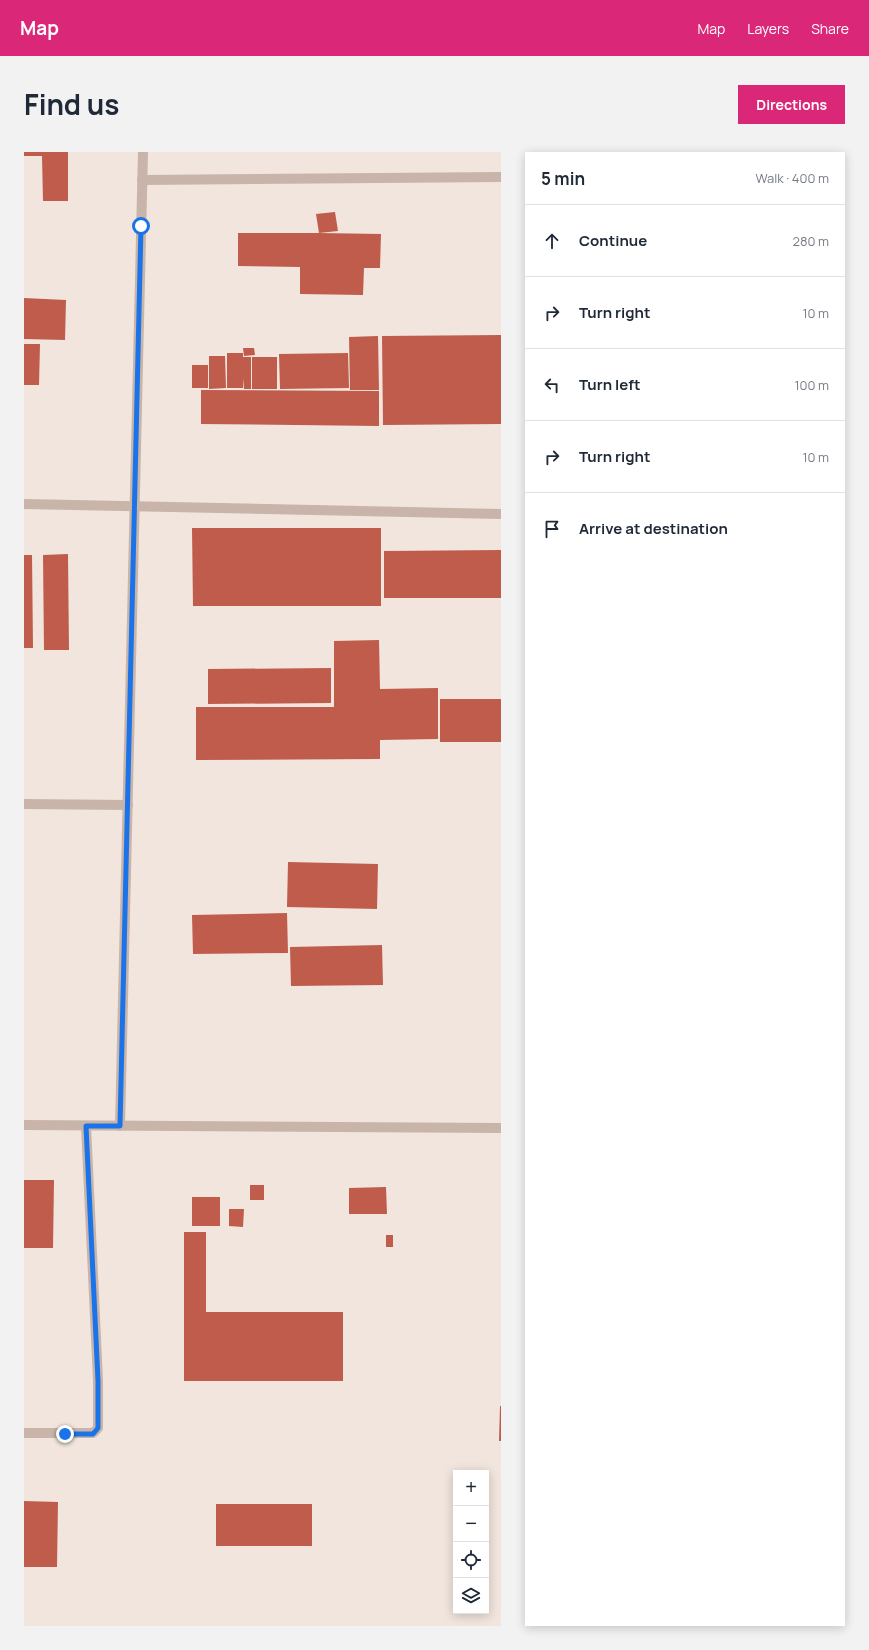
<!DOCTYPE html>
<html lang="en">
<head>
<meta charset="utf-8">
<style>
  :root { --surface:#fff; --page:#f2f2f3; --text:#1f2937; --muted:#747a83; --line:#e0e1e3; --accent:#db2777 }
  body { margin:0; font-family:Manrope,sans-serif; background:var(--page); color:var(--text) }
  .controls { position:absolute; right:12px; bottom:12px; display:grid; overflow:hidden; border-radius:0px; box-shadow:0 2px 10px #0003 }
  .controls button { width:36px; height:36px; display:grid; place-items:center; padding:0; border:0; border-bottom:1px solid var(--line); background:var(--surface); color:var(--text); font:20px sans-serif }
  .stop { position:absolute; width:12px; height:12px; margin:-9px; border:3px solid #1a73e8; border-radius:50%; background:#fff }
  .stop.end { background:#1a73e8; border-color:#fff; box-shadow:0 1px 4px #0008 }
  .list { margin:0; padding:0; list-style:none }
  h2 { display:flex; justify-content:space-between; align-items:center; height:52px; margin:0; padding:0 16px; font-size:17px }
  h2 small { font-size:13px; font-weight:400; color:var(--muted) }
  .list li { display:grid; grid-template-columns:26px 1fr auto; gap:12px; align-items:center; box-sizing:border-box; height:72px; padding:0 16px; border-top:1px solid var(--line) }
  .list b { display:block; font-size:15px; white-space:nowrap }
  .list em { font-size:13px; font-style:normal; color:var(--muted) }
  .icon { flex:none; width:22px; height:22px; fill:none; stroke:currentColor; stroke-width:2; stroke-linecap:round; stroke-linejoin:round }
  .map { position:relative; flex:none; width:477px; height:1474px; overflow:hidden; border-radius:0px }
  header { display:flex; align-items:center; gap:24px; box-sizing:border-box; height:56px; padding:0 20px; background:var(--accent); color:#fff }
  header strong { font-size:19px }
  nav { display:flex; gap:22px; margin-inline-start:auto; font-size:14px }
  .intro { display:flex; align-items:center; justify-content:space-between; box-sizing:border-box; height:96px; padding:0 24px }
  h1 { margin:0; font-size:28px }
  .button { padding:10px 18px; border-radius:0px; background:var(--accent); color:#fff; font-size:14px; font-weight:700 }
  main { display:flex; gap:24px; padding:0 24px }
  aside { flex:1; background:var(--surface); border-radius:0px; box-shadow:0 2px 10px #0003 }
  .map>svg:first-child { display:block }
  .building { fill:#bf5c4c }
  .lines { fill:none; stroke-linecap:round; stroke-linejoin:round }
  .minor { stroke:#c8b4a9; stroke-width:10 }
  .route { stroke:#1a73e8; stroke-width:5 }
</style>
</head>
<body>
<header>
<strong>Map</strong>
<nav><a>Map</a><a>Layers</a><a>Share</a></nav>
</header>
<div class="intro"><h1>Find us</h1><a class="button">Directions</a></div>
<main>
<div class="map">
<svg width="477" height="1474" viewBox="0 0 477 1474">
  <rect width="100%" height="100%" fill="#f1e5dd"/>
  <!-- building -->
  <g class="building">
    <path d="M0,0H44V49H19L18,4H0Z"/>
    <path d="M311,60L314,79L295,81L357,82L356,116H340L339,143L276,142V115L214,114V81H295L292,62Z"/>
    <path d="M0,146L42,148L41,188L0,187Z"/>
    <path d="M477,183V272L359,273L358,184Z"/>
    <path d="M354,184L355,238H326L325,185Z"/>
    <path d="M0,192H16L15,233H0Z"/>
    <path d="M219,196H230L231,203L220,204Z"/>
    <path d="M203,201H219V205H227V237H220L219,226V236H203Z"/>
    <path d="M324,201L325,236L256,237L255,202Z"/>
    <path d="M185,204H201L202,236L185,237Z"/>
    <rect x="228" y="205" width="25" height="32"/>
    <rect x="168" y="213" width="16" height="23"/>
    <path d="M177,238L355,239V274L177,272Z"/>
    <path d="M168,376H357V454H169Z"/>
    <path d="M477,398V446H360V399Z"/>
    <path d="M44,402L45,498H20L19,403Z"/>
    <path d="M0,403H8L9,496H0Z"/>
    <path d="M355,488L356,537L414,536V587L356,588V607L172,608V555H310V489Z"/>
    <path d="M307,516V551L184,552V517Z"/>
    <rect x="416" y="547" width="61" height="43"/>
    <path d="M264,710L354,712L353,757L263,755Z"/>
    <path d="M263,761L264,801L169,802L168,763Z"/>
    <path d="M358,793L359,833L267,834L266,795Z"/>
    <path d="M0,1028H30L29,1096H0Z"/>
    <rect x="226" y="1033" width="14" height="15"/>
    <path d="M362,1035L363,1062H325V1036Z"/>
    <rect x="168" y="1045" width="28" height="29"/>
    <path d="M205,1057H220L219,1075L205,1074Z"/>
    <path d="M160,1080H182V1160H319V1229H160Z"/>
    <rect x="362" y="1083" width="7" height="12"/>
    <path d="M476,1254H477V1289H475Z"/>
    <path d="M0,1349L34,1350L33,1415H0Z"/>
    <rect x="192" y="1352" width="96" height="42"/>
  </g>
  <g class="lines">
    <!-- minor -->
    <g class="minor">
      <path d="M118,28L477,25"/>
      <path d="M0,352L477,362"/>
      <path d="M0,652L104,653"/>
      <path d="M0,973L477,976"/>
      <path d="M96,974L119,0"/>
      <path d="M0,1281H69L74,1276V1229L62,974"/>
    </g>
  </g>
  <g class="lines">
    <!-- route -->
    <path class="route" d="M41,1282H69L74,1276V1229L62,974H96L117,74"/>
  </g>
</svg>
<div class="controls">
<button>+</button>
<button>−</button>
<button><svg class="icon" aria-label="locate" viewBox="0 0 24 24"><circle cx="12" cy="12" r="6"/><path d="M12 2v4M12 18v4M2 12h4M18 12h4"/></svg></button>
<button><svg class="icon" aria-label="layers" viewBox="0 0 24 24"><path d="M12 4l9 5-9 5-9-5zM3 14l9 5 9-5"/></svg></button>
</div>
<div class="stop" style="left:117px;top:74px"></div>
<div class="stop end" style="left:41px;top:1282px"></div>
</div>
<aside>
<h2>5 min<small>Walk · 400 m</small></h2>
<ul class="list">
<li><svg class="icon" aria-label="ahead" viewBox="0 0 24 24"><path d="M12 20V5M6 11l6-6 6 6"/></svg><div><b>Continue</b></div><em>280 m</em></li>
<li><svg class="icon" aria-label="right" viewBox="0 0 24 24"><path d="M7 20v-9h11M14 6l5 5-5 5"/></svg><div><b>Turn right</b></div><em>10 m</em></li>
<li><svg class="icon" aria-label="left" viewBox="0 0 24 24"><path d="M17 20v-9H6M10 6l-5 5 5 5"/></svg><div><b>Turn left</b></div><em>100 m</em></li>
<li><svg class="icon" aria-label="right" viewBox="0 0 24 24"><path d="M7 20v-9h11M14 6l5 5-5 5"/></svg><div><b>Turn right</b></div><em>10 m</em></li>
<li><svg class="icon" aria-label="arrive" viewBox="0 0 24 24"><path d="M6 21V4h12l-3 4 3 4H6"/></svg><div><b>Arrive at destination</b></div></li>
</ul>
</aside>
</main>
</body>
</html>
